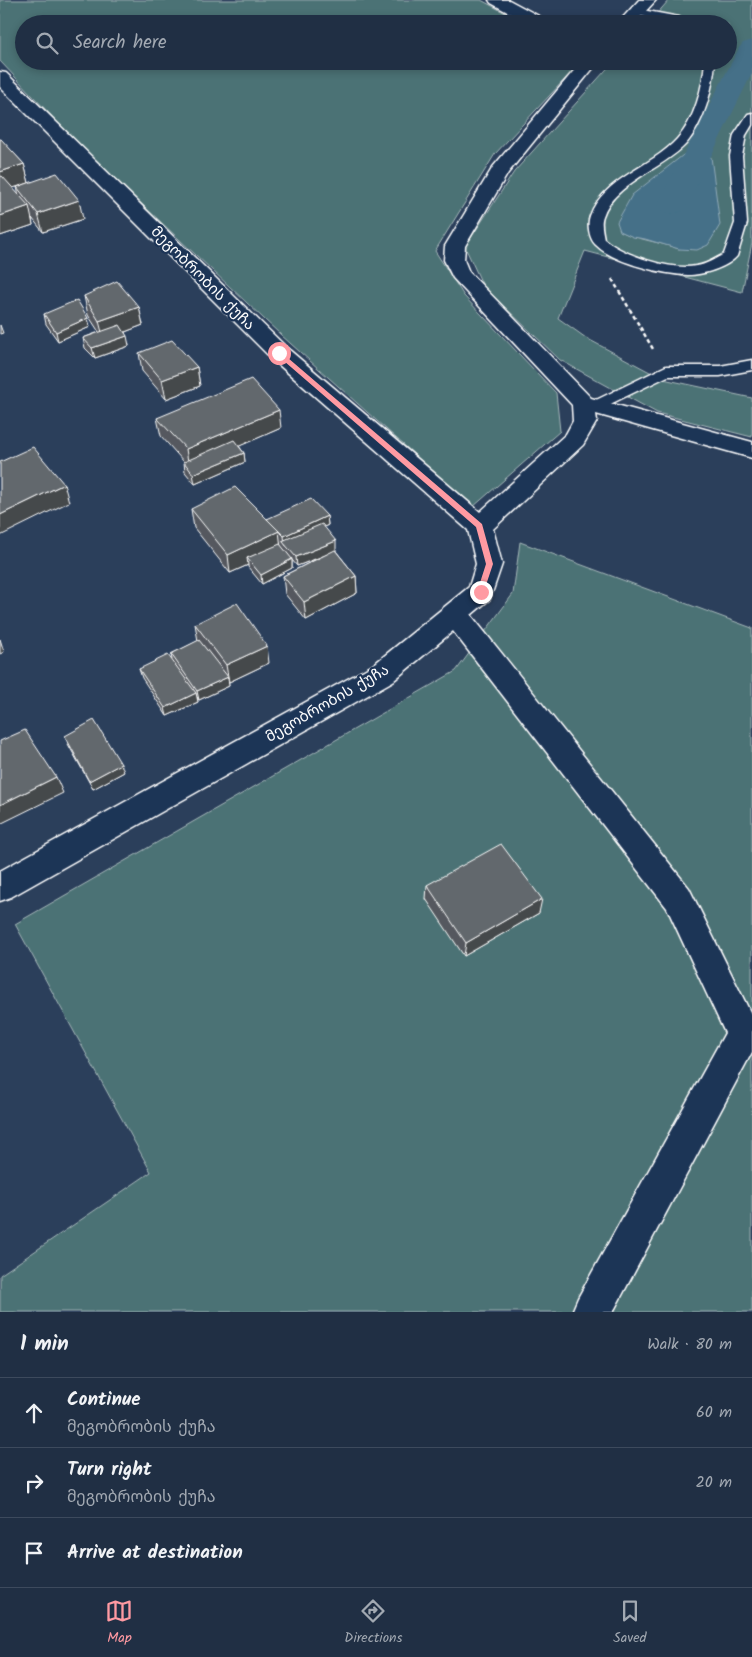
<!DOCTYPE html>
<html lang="en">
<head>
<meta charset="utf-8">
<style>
  :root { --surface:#202f44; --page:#28374b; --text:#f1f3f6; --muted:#a2a9b2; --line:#3d4a5d; --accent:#ff9aa2 }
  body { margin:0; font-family:Kalam,"Noto Sans Georgian",sans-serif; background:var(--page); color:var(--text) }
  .stop { position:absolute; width:15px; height:15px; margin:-11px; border:4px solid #ff9aa2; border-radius:50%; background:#fff }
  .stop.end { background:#ff9aa2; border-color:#fff; box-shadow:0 1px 5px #0008 }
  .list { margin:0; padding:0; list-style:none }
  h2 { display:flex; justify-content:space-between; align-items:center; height:65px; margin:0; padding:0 20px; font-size:21px }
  h2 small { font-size:16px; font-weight:400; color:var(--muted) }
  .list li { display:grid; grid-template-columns:32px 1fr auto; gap:15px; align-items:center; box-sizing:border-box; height:70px; padding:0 20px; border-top:1px solid var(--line) }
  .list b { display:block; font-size:19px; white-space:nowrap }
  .list p { margin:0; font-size:16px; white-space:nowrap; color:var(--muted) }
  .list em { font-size:16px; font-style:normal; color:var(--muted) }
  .icon { flex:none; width:28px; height:28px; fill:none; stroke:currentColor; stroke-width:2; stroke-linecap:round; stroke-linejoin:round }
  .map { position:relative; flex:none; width:752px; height:1312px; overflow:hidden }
  .search { position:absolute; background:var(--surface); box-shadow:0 2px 8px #0003; left:15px; right:15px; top:15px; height:55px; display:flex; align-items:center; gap:12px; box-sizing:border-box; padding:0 18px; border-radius:28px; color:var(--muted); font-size:19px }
  .sheet { height:275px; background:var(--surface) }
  nav { display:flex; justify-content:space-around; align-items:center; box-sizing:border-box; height:70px; border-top:1px solid var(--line); background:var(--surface); font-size:14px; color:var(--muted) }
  nav a { display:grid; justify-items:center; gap:2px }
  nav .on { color:var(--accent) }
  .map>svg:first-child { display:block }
  .green { fill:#4c7275; stroke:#a6b8ba; fill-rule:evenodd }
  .water { fill:#447088; stroke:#8fa9b8 }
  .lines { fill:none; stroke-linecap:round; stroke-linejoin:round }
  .canal { fill:#447088; fill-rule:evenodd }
  .service-casing { stroke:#fff; stroke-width:3 }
  .minor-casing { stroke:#fff; stroke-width:3 }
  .path { stroke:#fff; stroke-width:2.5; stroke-dasharray:4 3; stroke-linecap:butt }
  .service { fill:#1d3557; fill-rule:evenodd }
  .minor { fill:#1d3557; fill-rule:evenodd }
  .wall { fill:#54595e; stroke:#fff }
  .shaded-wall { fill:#45494c; stroke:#fff }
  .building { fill:#62686d; stroke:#fff }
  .route { fill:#ff9aa2 }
  .labels { text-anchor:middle; stroke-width:4.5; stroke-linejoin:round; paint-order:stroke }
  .street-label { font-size:15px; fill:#fff; stroke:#1d3557 }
</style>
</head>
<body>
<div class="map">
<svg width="752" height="1312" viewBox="0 0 752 1312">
  <rect width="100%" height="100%" fill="#2b3f5b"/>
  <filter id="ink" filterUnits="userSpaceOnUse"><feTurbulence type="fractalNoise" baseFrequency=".02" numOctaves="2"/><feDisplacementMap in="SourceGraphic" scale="10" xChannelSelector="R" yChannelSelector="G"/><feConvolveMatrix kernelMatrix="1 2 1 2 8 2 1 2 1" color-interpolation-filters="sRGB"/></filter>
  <g filter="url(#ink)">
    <!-- green -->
    <g class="green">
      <path d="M0,0H481L526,24H24V61H576L578,65L495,154L435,251L464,296L556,393L560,431L473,507L281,335L78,144L0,61Z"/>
      <path d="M669,0H752V243L742,292L585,251L558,318L586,338L663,379L752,398V437L657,413L560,360L483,286L465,247L514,172L614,61H728V24H648ZM620,231L716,233L679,249C660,242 638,240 620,231Z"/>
      <path d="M520,542L752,628V1312H0V1275L151,1172L15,924L456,671L513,594Z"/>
    </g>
    <!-- water -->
    <path class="water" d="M687,152L711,157L720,225L708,245L697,250L679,249L645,239L633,237L620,231L617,222L632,195Z"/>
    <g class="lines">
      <!-- canal -->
      <path class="canal" d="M752,40V73L687,205L682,211L672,214L662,211L657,205L739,48L743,43Z"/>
      <!-- service casing -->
      <g class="service-casing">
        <g id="service">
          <path d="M637,9L679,17L689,24H676L633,14L632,12Z"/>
          <path d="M705,61H715C713,89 704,123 686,144C664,168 613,184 603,216C600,223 603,232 604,239C623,255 671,271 696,266C706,265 715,259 724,254L735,223L730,156L734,135L748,114L752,113V125L746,135L742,156L747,223L737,256C727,268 702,275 688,275C664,275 612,262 596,245C589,239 587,224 590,216C603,178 652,167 677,139C695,120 703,86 705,61Z"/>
          <path d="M752,360V370L720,376H668L600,409H590L588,406L590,403L666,366H720Z"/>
        </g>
      </g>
      <!-- minor casing -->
      <g class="minor-casing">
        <g id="minor">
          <path d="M489,0H509L548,21L550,24H529L491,3Z"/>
          <path d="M639,0H656L634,24H617Z"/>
          <path d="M582,61H599L508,173L465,246L464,260L469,272L591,398L752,442V458L596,414L597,421L583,445L493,529L502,564L490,599L471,615L689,888L752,1016V1052L613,1312H572L578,1298L725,1033L667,908L453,631L393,681L11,897L0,901V871L373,665L469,587L476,564L468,530L271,358L0,87V72L6,73L287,348L480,512L566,434L573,421L572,405L453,278L444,260L445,246L493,167Z"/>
        </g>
      </g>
      <!-- path -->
      <path class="path" d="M612,279L653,349"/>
      <!-- service -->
      <use href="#service" class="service"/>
      <!-- minor -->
      <use href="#minor" class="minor"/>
    </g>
    <!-- wall -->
    <g class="wall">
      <path d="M0,139L24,164L29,183L12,188L19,196L17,187L83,219L43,232L32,218L33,225L0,236Z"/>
      <path d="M84,296L139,307L143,325L125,332L129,346L95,358L85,348L83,338L99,332L88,315Z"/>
      <path d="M44,314L90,327L58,341L46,324Z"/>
      <path d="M139,353L197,367L200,386L166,399L142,371Z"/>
      <path d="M157,418L281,428L239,446L244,453L245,462L195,484L185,472L184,462L161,436Z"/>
      <path d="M191,509L267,519L327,516L328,525L324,527L336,551L356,576L357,593L306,620L285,594L283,576L323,556L297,566L292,560V568L262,584L248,567V565L230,573L194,528Z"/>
      <path d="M195,624L269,663L229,682L228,681L229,686L199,700L197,697L198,702L167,716L142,678L139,669L172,660L171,654L198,641Z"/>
      <path d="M65,736L124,772L93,789L68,744Z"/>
      <path d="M427,885L539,913L464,956L426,899Z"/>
    </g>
    <!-- shaded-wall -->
    <g class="shaded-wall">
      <path d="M24,164L29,183L0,192V172Z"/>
      <path d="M79,200L83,219L43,232L38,214Z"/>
      <path d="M29,206L33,225L0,236V216Z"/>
      <path d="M139,307L143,325L104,340L99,321Z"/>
      <path d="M88,318L90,327L58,341L56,332Z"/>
      <path d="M0,325L3,333L0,334Z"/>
      <path d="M127,336L129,346L95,358L92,348Z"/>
      <path d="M197,367L200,386L166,399L162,380Z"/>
      <path d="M279,410L281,428L189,468L186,449Z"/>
      <path d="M244,453L245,462L195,484L193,474Z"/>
      <path d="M64,484L69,502L0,536V515Z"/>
      <path d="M327,516L328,525L286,546L285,544L284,536Z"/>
      <path d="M279,531L281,548L247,558L248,565L230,573L228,555Z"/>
      <path d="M336,541V551L297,566L296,557Z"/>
      <path d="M292,559V568L262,584L261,575Z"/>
      <path d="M356,576L357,593L306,620L304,602Z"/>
      <path d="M0,639L4,652L0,654Z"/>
      <path d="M267,646L269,663L229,682L226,665Z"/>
      <path d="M228,677L229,686L199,700L197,691Z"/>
      <path d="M196,693L198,702L167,716L165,708Z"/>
      <path d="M121,764L124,772L93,789L89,781Z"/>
      <path d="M56,777L63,793L0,824V805Z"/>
      <path d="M542,899L539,913L464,956L466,943Z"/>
    </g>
    <!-- building -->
    <g class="building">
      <path d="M0,139H1L24,164L0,172Z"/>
      <path d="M57,173L79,200L38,214L17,187Z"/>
      <path d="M2,176L29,206L0,216V177Z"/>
      <path d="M117,281L139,307L99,321L84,296Z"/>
      <path d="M77,300L88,318L56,332L44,314Z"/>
      <path d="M120,325L127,336L92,348L83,338Z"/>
      <path d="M172,340L197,367L162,380L139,353Z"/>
      <path d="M251,379L279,410L186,449L157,418Z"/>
      <path d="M234,440L244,453L193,474L184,462Z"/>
      <path d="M33,447L64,484L0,515V462Z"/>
      <path d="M235,487L279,531L228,555L191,509Z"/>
      <path d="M311,499L327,516L284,536L267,519Z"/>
      <path d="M322,524L336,541L296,557L282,541Z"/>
      <path d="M280,544L292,559L261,575L247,558Z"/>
      <path d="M335,550L356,576L304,602L283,576Z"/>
      <path d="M237,603L267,646L226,665L195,624Z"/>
      <path d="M199,640L228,677L197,691L171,654Z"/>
      <path d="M168,655L196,693L165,708L139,669Z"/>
      <path d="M94,720L121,764L89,781L65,736Z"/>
      <path d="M25,730L56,777L0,805V741Z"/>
      <path d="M501,844L542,899L466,943L427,885Z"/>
    </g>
  </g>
  <!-- route -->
  <path class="route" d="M277,352H281L482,524L493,564L483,594H478L477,592L486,564L476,527L277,355Z"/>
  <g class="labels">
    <!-- street labels -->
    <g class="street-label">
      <text transform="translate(203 278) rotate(45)" y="5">მეგობრობის ქუჩა</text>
      <text transform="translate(327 703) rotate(-30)" y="5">მეგობრობის ქუჩა</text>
    </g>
  </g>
</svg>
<div class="stop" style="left:279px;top:353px"></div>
<div class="stop end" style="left:481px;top:592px"></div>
<div class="search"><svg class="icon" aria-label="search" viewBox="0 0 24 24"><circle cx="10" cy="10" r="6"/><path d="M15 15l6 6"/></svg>Search here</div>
</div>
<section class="sheet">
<h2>1 min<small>Walk · 80 m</small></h2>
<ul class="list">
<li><svg class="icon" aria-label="ahead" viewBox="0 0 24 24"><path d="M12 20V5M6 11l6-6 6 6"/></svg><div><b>Continue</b><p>მეგობრობის ქუჩა</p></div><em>60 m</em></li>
<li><svg class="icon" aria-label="right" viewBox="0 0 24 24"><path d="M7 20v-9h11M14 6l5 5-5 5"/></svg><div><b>Turn right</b><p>მეგობრობის ქუჩა</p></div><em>20 m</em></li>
<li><svg class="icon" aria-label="arrive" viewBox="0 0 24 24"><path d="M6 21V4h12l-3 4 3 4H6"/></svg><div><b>Arrive at destination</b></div></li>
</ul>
</section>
<nav>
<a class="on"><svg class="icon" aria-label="map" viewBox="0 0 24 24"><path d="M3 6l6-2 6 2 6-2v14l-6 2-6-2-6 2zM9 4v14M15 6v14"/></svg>Map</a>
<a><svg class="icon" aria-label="directions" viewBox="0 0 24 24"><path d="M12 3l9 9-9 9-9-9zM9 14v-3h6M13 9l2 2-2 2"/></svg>Directions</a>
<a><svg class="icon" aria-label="saved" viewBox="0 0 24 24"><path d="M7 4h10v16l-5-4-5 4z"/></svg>Saved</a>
</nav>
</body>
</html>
